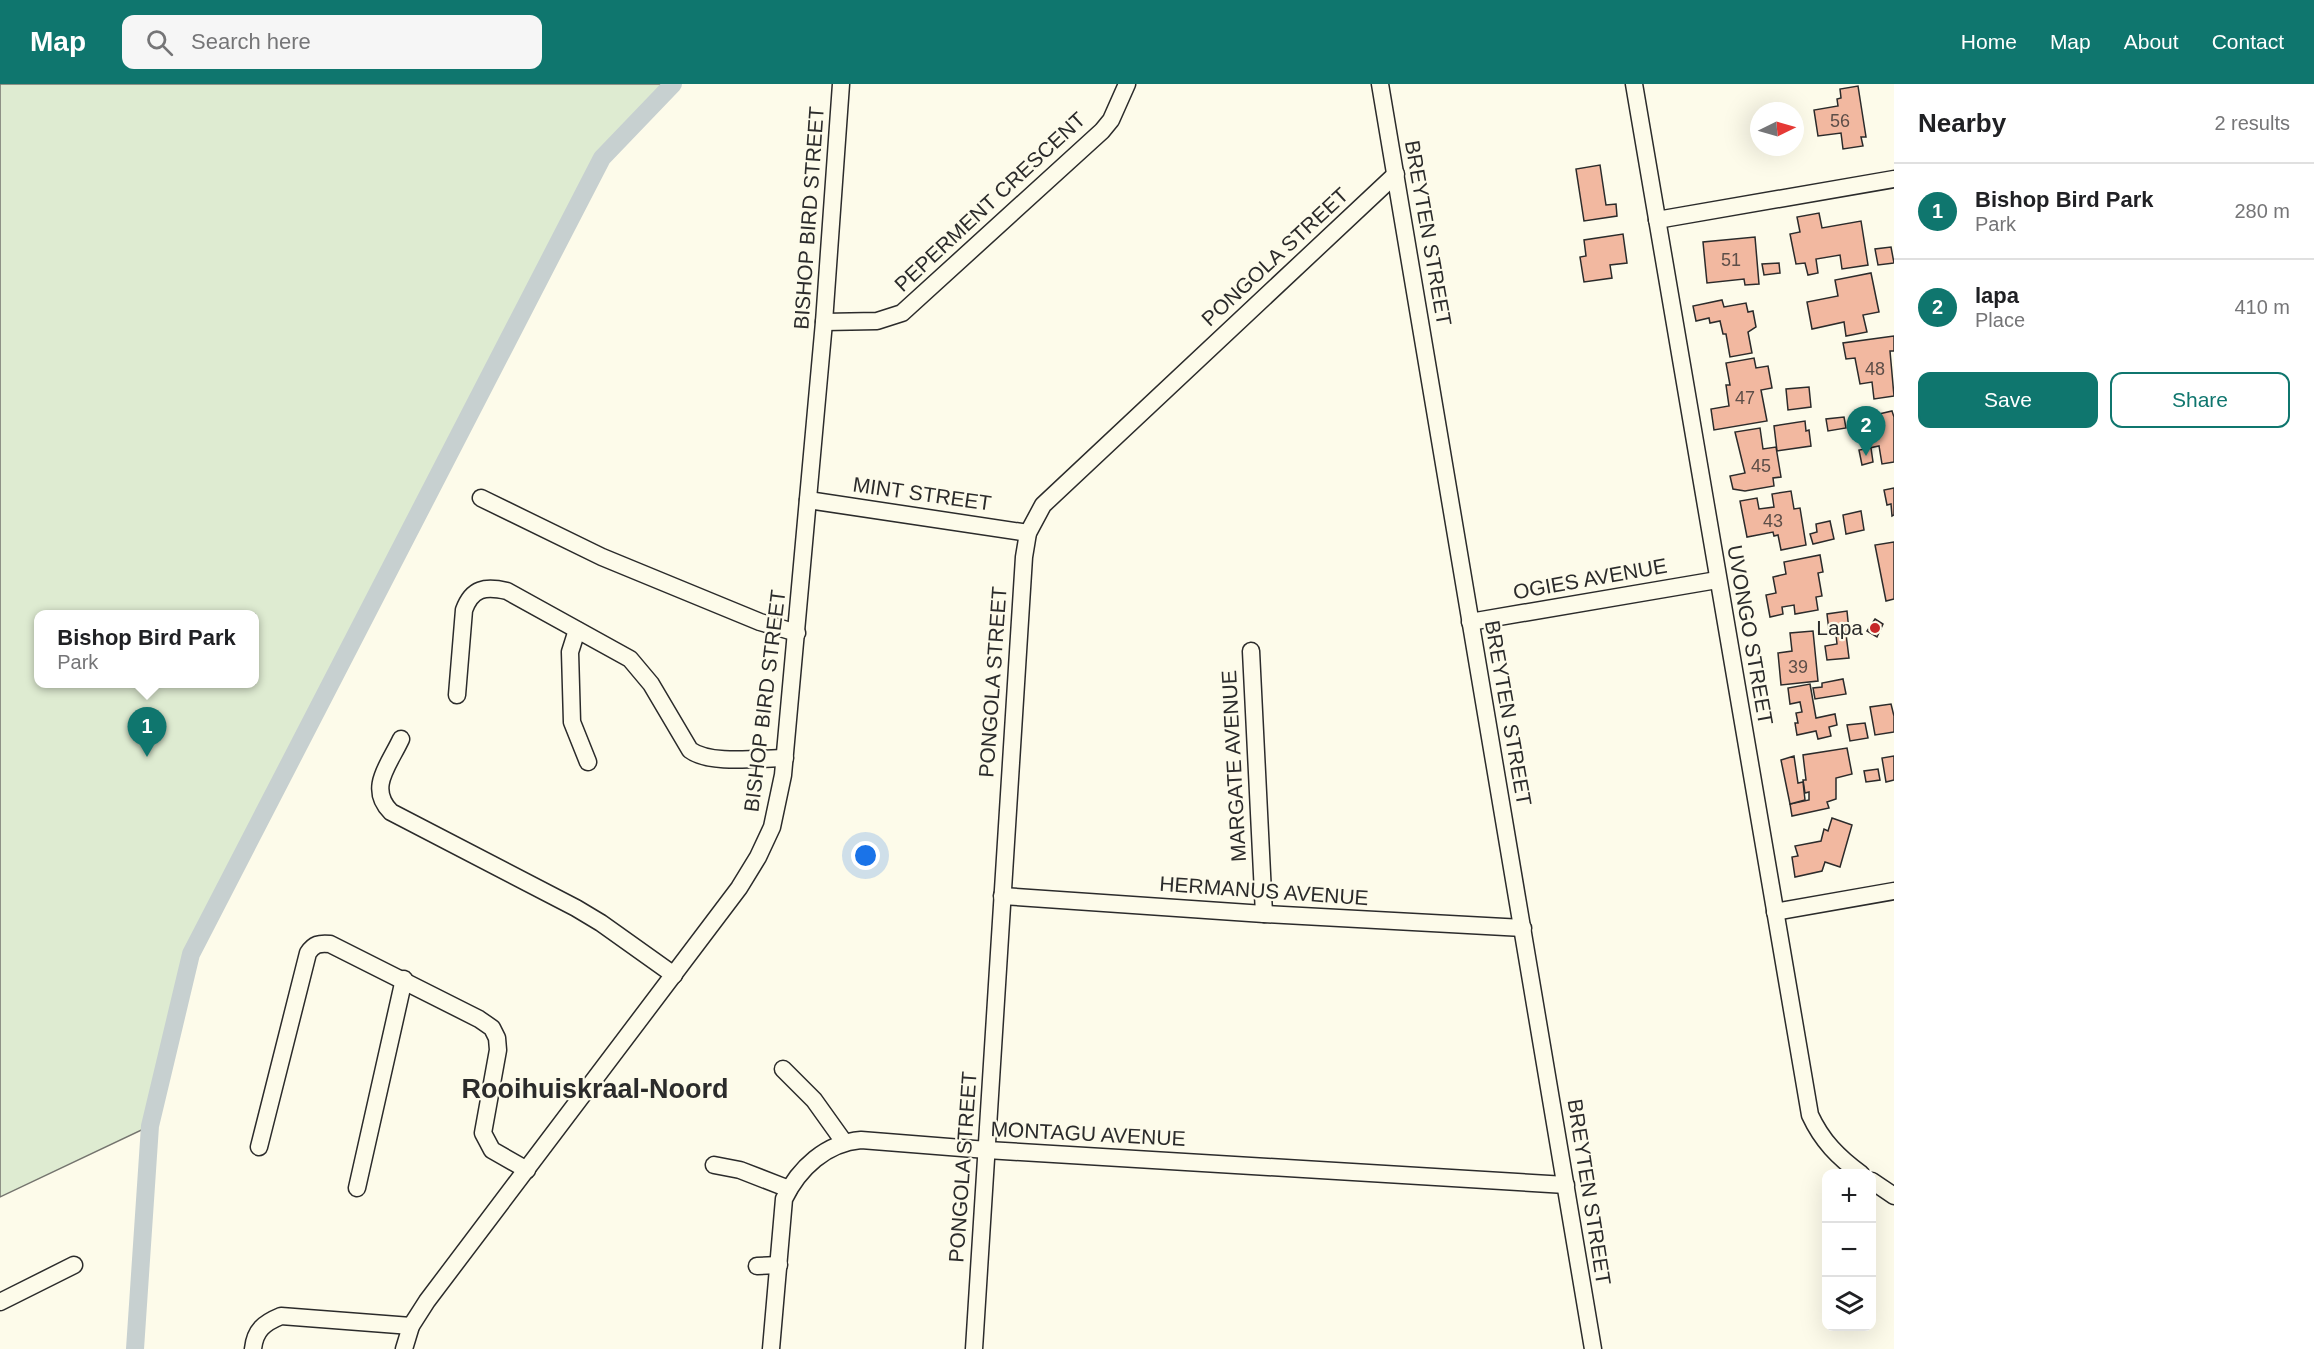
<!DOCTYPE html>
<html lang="en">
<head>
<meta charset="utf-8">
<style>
  :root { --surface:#fff; --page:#f6f6f6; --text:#202124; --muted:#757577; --line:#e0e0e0; --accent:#0f766e }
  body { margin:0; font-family:Arial,sans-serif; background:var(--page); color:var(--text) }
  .controls { position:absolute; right:18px; bottom:18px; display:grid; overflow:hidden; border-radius:12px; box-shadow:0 6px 24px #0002 }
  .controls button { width:54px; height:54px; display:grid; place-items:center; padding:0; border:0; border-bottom:2px solid var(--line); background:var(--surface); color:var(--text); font:30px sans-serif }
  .compass { position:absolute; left:1750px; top:18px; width:54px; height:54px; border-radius:50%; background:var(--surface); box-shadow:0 6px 24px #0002; rotate:85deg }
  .you { position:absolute; left:866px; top:772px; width:21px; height:21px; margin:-15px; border:4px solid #fff; border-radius:50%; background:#1a73e8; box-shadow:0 0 0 9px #1a73e833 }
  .badge { display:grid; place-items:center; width:39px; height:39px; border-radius:50%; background:var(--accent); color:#fff; font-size:20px; font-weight:700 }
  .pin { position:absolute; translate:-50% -50px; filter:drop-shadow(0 2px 3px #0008) }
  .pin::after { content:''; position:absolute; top:32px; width:21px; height:18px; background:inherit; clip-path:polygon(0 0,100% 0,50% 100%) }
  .popup { position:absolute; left:34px; top:526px; width:225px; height:78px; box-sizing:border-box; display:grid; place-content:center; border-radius:12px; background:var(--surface); filter:drop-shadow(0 2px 4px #0005); font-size:20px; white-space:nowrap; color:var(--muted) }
  .popup b { font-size:22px; color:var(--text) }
  .popup::after { content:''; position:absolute; left:50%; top:100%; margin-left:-12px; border:12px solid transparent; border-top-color:var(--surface) }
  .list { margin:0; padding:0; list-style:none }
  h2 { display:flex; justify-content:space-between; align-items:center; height:78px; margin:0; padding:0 24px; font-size:26px }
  h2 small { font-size:20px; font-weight:400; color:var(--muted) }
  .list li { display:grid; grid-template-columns:39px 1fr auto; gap:18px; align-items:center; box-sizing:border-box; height:96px; padding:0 24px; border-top:2px solid var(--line) }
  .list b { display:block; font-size:22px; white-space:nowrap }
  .list p { margin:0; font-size:20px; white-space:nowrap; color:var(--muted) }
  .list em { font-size:20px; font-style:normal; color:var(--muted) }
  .actions { display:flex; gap:12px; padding:18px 24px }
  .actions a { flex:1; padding:14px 0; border:2px solid var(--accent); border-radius:12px; text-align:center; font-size:21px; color:var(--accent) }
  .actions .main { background:var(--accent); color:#fff }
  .icon { flex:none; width:33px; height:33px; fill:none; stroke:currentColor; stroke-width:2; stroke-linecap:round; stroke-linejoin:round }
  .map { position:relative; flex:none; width:1894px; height:1265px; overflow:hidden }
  header { display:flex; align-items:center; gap:36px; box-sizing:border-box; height:84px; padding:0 30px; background:var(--accent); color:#fff }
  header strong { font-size:28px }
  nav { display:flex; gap:33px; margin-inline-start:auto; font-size:21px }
  .search { width:420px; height:54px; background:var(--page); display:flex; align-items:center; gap:15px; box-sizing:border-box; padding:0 21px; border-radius:12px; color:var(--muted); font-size:22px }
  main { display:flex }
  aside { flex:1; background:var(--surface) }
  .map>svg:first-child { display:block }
  .green { fill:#deebd1; stroke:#74746e; stroke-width:1.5; fill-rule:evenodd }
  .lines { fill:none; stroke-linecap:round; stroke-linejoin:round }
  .canal { stroke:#c7d0d0; stroke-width:18 }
  .building { fill:#f2b8a0; stroke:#2b2b2b; stroke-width:1.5 }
  .street-casing { stroke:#2b2b2b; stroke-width:19 }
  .street { stroke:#fdfbea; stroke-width:16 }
  .poi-dot { fill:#c62828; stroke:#fdfbea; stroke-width:2 }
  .labels { text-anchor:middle; stroke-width:4.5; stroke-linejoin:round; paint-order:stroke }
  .number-label { font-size:18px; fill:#5d4e48 }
  .street-label { font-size:21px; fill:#2b2b2b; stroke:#fdfbea }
  .poi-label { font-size:21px; fill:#2b2b2b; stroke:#fdfbea; text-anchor:end }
  .district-label { font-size:27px; font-weight:bold; fill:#2b2b2b; stroke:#fdfbea }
</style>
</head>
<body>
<header>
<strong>Map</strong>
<div class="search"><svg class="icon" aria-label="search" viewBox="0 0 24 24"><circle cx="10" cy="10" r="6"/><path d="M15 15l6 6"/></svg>Search here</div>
<nav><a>Home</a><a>Map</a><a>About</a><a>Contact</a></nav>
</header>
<main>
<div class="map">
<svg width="1894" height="1265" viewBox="0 0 1894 1265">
  <rect width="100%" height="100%" fill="#fdfbea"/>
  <!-- green -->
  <path class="green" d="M0,0H673L602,74L191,870L150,1042L0,1113ZM39,530H255V600H39Z"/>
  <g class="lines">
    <!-- canal -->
    <path class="canal" d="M135,1265L150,1042L191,870L602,74L673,0"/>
  </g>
  <!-- building -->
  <g class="building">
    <path d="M1858,2L1866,53H1861L1863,62L1843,65L1841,49L1818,52L1814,26L1838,22L1837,15L1841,14L1840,5Z"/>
    <path d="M1600,81L1606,121L1616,120L1617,132L1584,137L1576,85Z"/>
    <path d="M1819,129L1822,144L1861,137L1868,181L1842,185L1840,171L1816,175L1818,189L1808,191L1805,179L1796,180L1790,150L1800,148L1797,133Z"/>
    <path d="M1623,150L1627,179L1610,181L1612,194L1584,198L1580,173L1586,172L1584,156Z"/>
    <path d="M1755,153L1759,200L1745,201L1744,195L1707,199L1703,158Z"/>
    <path d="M1891,163L1894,179L1878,181L1875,165Z"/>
    <path d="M1779,179L1780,189L1764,191L1762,180Z"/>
    <path d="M1871,189L1879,228L1863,231L1867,248L1846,252L1844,238L1812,245L1807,218L1838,212L1835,196Z"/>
    <path d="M1722,216L1724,223L1746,219L1748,228L1753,227L1756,243L1748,248L1752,269L1730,273L1726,250H1723L1720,237L1710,239L1709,234L1696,237L1693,222Z"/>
    <path d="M1894,252V267H1890L1894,312L1874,315L1872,298L1860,300L1855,274L1846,275L1843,259Z"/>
    <path d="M1754,274L1756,284L1768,282L1772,304L1761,306L1767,337L1714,346L1711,325L1729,322L1726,301H1730L1726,279Z"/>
    <path d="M1809,303L1811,323L1788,326L1786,305Z"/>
    <path d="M1892,327L1894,333V378L1882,380L1879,362L1869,364L1866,352H1870L1866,333Z"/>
    <path d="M1844,333L1846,344L1828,347L1826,335Z"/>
    <path d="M1805,337L1806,347L1809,346L1811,362L1777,367L1774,342Z"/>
    <path d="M1760,344L1763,365L1776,363L1781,393L1773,394L1774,402L1745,407L1733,405L1730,392L1745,389L1735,348Z"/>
    <path d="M1871,364L1873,378L1862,381L1859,366Z"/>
    <path d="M1894,404V431L1892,432L1891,420L1887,421L1884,406Z"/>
    <path d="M1791,407L1794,425L1800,424L1806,461L1781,466L1778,451L1774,452L1773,448L1747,453L1740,417L1757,414L1759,425L1774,423L1772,410Z"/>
    <path d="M1861,427L1864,446L1846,450L1843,431Z"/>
    <path d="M1830,437L1834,455L1813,460L1810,450L1817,448L1816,440Z"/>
    <path d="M1894,458V515L1886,517L1875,461Z"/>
    <path d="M1820,471L1823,488L1818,489L1822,512L1816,513L1818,526L1795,530L1794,521L1782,523L1783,530L1770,533L1766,511L1776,509L1773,493L1786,490L1784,478Z"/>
    <path d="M1847,527L1849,547L1844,548L1843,545L1829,547L1827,530Z"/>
    <path d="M1875,535L1883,540L1877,553L1867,547Z"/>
    <path d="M1813,547L1818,597L1781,601L1778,569L1792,567L1790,549Z"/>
    <path d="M1846,550L1849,574L1827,576L1825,562L1837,560L1836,551Z"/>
    <path d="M1843,595L1846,610L1815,615L1813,604L1822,603V599Z"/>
    <path d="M1810,600L1816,634L1835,630L1837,641L1829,643L1831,652L1818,655L1816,647L1797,651L1795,639H1798L1796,629L1802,628L1800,618L1790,620L1788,604Z"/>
    <path d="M1891,620L1894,632V648L1875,651L1870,623Z"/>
    <path d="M1865,639L1868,654L1850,657L1847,641Z"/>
    <path d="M1847,664L1852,690L1836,694V715L1827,718L1829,724L1792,732L1790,720L1809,716V708L1805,709L1803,696H1806L1803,671Z"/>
    <path d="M1794,672L1798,699L1803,698L1805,716L1790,720L1781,676Z"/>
    <path d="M1894,672V696L1886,698L1882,674Z"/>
    <path d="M1878,685L1880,696L1866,698L1864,687Z"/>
    <path d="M1832,734L1852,741L1840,783L1825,778L1822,787L1795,793L1792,773L1798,772L1795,762L1821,757L1824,745L1828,747Z"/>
  </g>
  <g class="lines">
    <!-- street casing -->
    <g class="street-casing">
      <g id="street">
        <path d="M1380,0L1593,1265"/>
        <path d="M1634,0L1810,1031C1822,1057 1838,1073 1861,1090"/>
        <path d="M1657,136L1894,95"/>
        <path d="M824,238L877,237L902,229L1102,47L1111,36L1127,0"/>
        <path d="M481,414L602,473L760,538L797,549"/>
        <path d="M808,416L1028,449"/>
        <path d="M1470,538L1717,496"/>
        <path d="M577,546L570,568L572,638L588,678"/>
        <path d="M1251,567L1264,830"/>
        <path d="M457,611L464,526C472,504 485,502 507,507L630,575L651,600L690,666C710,681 760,674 785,674"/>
        <path d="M401,655C389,681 367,704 391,728L576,824L601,839L674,891"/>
        <path d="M1002,812L1264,830L1523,844"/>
        <path d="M1775,828L1894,807"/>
        <path d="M783,985L814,1016L844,1058"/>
        <path d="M259,1063L308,869C314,860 319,859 330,860L479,935L492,944L497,954L498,966L483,1049L492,1066L527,1086"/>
        <path d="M714,1081L740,1086L789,1105"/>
        <path d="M1872,1097L1894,1112"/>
        <path d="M357,1104L404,895"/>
        <path d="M757,1182L779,1181"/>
        <path d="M0,1218L74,1181"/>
        <path d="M253,1265C255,1246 264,1239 281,1232L411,1242"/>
        <path d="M404,1265L411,1242L427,1217L739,804L758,773L772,743L783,691L824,238L841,0"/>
        <path d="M771,1265L784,1115C799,1084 826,1059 861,1056L987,1066L1566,1101"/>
        <path d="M974,1265L1024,473L1028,449L1043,421L1396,90"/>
      </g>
    </g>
    <!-- street -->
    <use href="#street" class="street"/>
  </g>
  <!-- markers -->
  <circle class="poi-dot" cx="1875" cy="544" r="6"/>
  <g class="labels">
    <!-- number labels -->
    <g class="number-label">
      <text x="1840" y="43">56</text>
      <text x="1731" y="182">51</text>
      <text x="1875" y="291">48</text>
      <text x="1745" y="320">47</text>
      <text x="1761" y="388">45</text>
      <text x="1773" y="443">43</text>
      <text x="1798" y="589">39</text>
    </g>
    <!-- street labels -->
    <g class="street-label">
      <text transform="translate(990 118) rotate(-43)" y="7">PEPERMENT CRESCENT</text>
      <text transform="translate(809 134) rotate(-86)" y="7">BISHOP BIRD STREET</text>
      <text transform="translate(1428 149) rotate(80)" y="7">BREYTEN STREET</text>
      <text transform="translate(1275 173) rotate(-43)" y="7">PONGOLA STREET</text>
      <text transform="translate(922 410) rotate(8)" y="7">MINT STREET</text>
      <text transform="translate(1590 495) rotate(-10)" y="7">OGIES AVENUE</text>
      <text transform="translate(1750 551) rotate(80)" y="7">UVONGO STREET</text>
      <text transform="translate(993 598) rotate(-86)" y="7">PONGOLA STREET</text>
      <text transform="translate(765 617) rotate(-83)" y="7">BISHOP BIRD STREET</text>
      <text transform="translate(1508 629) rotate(80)" y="7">BREYTEN STREET</text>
      <text transform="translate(1234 682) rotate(-93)" y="7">MARGATE AVENUE</text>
      <text transform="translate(1264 807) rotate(4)" y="7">HERMANUS AVENUE</text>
      <text transform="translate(1088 1050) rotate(3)" y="7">MONTAGU AVENUE</text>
      <text transform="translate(963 1083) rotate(-86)" y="7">PONGOLA STREET</text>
      <text transform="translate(1589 1108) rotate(81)" y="7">BREYTEN STREET</text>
    </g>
    <!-- poi labels -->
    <g class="poi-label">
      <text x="1863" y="551">Lapa</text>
    </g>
    <!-- district labels -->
    <g class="district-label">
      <text x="595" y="1014">Rooihuiskraal-Noord</text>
    </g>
  </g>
</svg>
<div class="controls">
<button>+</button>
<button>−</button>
<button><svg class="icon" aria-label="layers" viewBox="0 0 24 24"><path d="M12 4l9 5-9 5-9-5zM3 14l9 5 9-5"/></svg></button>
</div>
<svg class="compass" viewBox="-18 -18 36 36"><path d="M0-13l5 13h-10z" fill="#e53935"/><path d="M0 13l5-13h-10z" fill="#757577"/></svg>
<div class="you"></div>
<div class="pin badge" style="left:147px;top:673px">1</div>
<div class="popup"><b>Bishop Bird Park</b>Park</div>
<div class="pin badge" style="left:1866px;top:372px">2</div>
</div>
<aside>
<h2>Nearby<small>2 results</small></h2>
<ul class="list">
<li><span class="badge">1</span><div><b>Bishop Bird Park</b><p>Park</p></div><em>280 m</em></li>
<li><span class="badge">2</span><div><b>lapa</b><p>Place</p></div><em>410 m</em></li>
</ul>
<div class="actions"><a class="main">Save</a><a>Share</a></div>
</aside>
</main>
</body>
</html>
